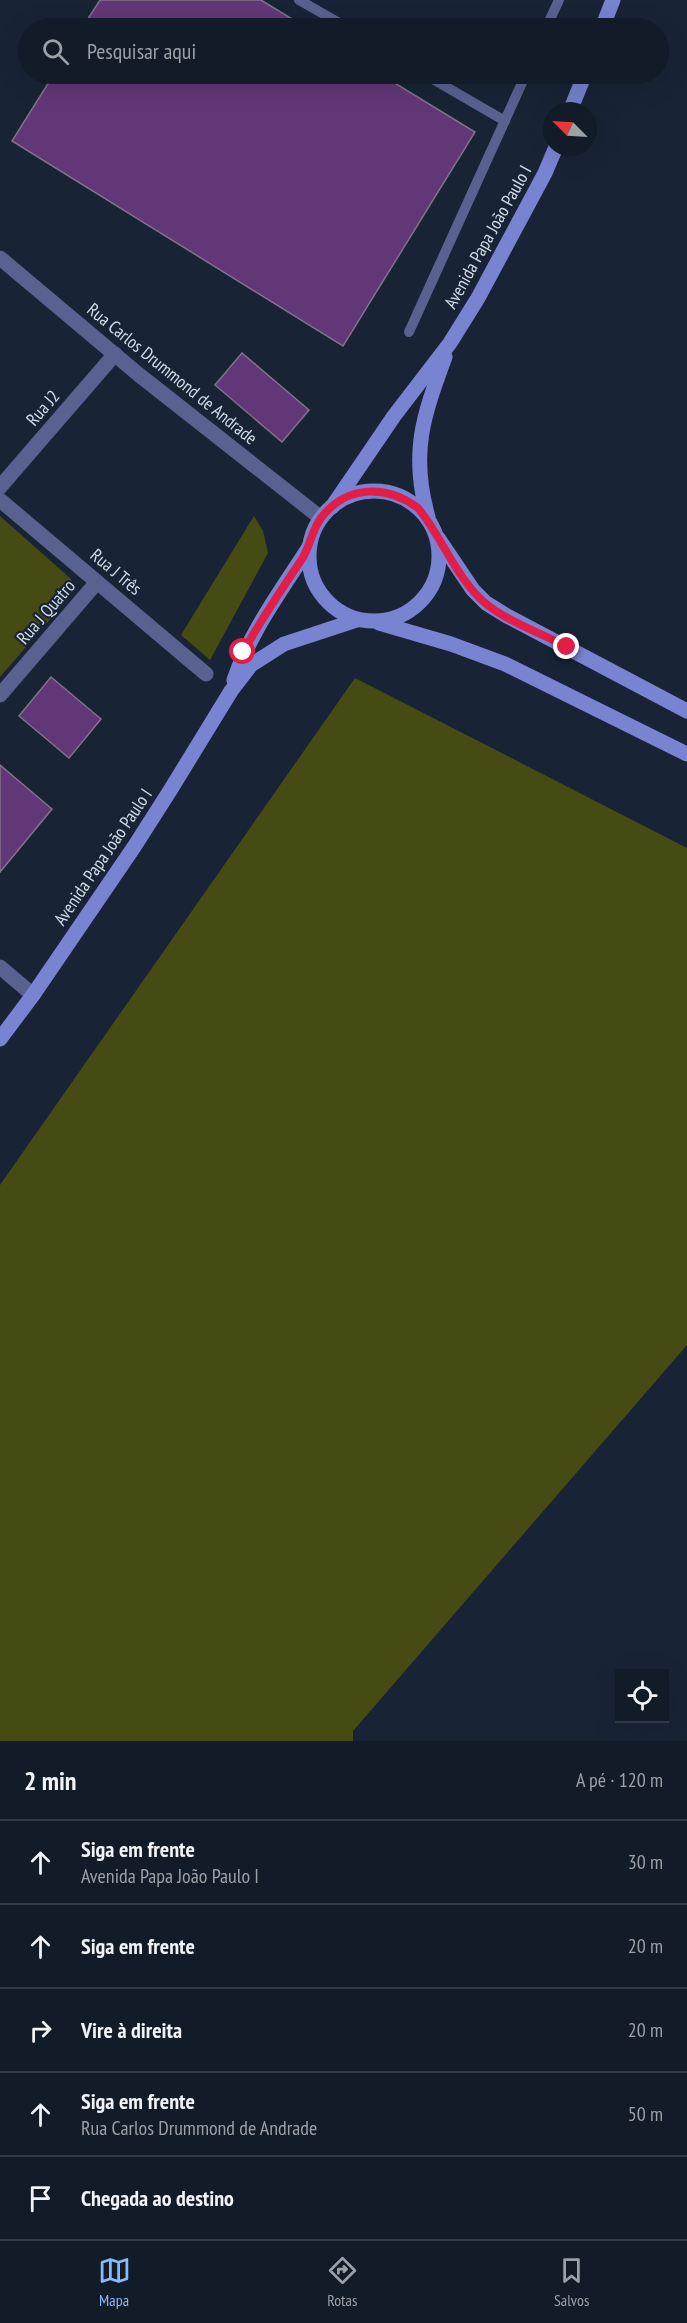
<!DOCTYPE html>
<html lang="pt">
<head>
<meta charset="utf-8">
<style>
  :root { --surface:#121b28; --page:#1f2834; --text:#f1f3f6; --muted:#9ca1a8; --line:#313945; --accent:#87bbfc }
  body { margin:0; font-family:"PT Sans Narrow",sans-serif; background:var(--page); color:var(--text) }
  .controls { position:absolute; right:18px; bottom:18px; display:grid; overflow:hidden; border-radius:0px; box-shadow:0 6px 24px #0002 }
  .controls button { width:54px; height:54px; display:grid; place-items:center; padding:0; border:0; border-bottom:2px solid var(--line); background:var(--surface); color:var(--text); font:30px sans-serif }
  .compass { position:absolute; left:543px; top:102px; width:54px; height:54px; border-radius:50%; background:var(--surface); box-shadow:0 6px 24px #0002; rotate:294deg }
  .stop { position:absolute; width:18px; height:18px; margin:-14px; border:4px solid #e11d48; border-radius:50%; background:#fff }
  .stop.end { background:#e11d48; border-color:#fff; box-shadow:0 2px 6px #0008 }
  .list { margin:0; padding:0; list-style:none }
  h2 { display:flex; justify-content:space-between; align-items:center; height:78px; margin:0; padding:0 24px; font-size:26px }
  h2 small { font-size:20px; font-weight:400; color:var(--muted) }
  .list li { display:grid; grid-template-columns:39px 1fr auto; gap:18px; align-items:center; box-sizing:border-box; height:84px; padding:0 24px; border-top:2px solid var(--line) }
  .list b { display:block; font-size:22px; white-space:nowrap }
  .list p { margin:0; font-size:20px; white-space:nowrap; color:var(--muted) }
  .list em { font-size:20px; font-style:normal; color:var(--muted) }
  .icon { flex:none; width:33px; height:33px; fill:none; stroke:currentColor; stroke-width:2; stroke-linecap:round; stroke-linejoin:round }
  .map { position:relative; flex:none; width:687px; height:1741px; overflow:hidden }
  .search { position:absolute; background:var(--surface); box-shadow:0 6px 24px #0002; left:18px; right:18px; top:18px; height:66px; display:flex; align-items:center; gap:15px; box-sizing:border-box; padding:0 21px; border-radius:33px; color:var(--muted); font-size:22px }
  .sheet { height:498px; background:var(--surface) }
  nav { display:flex; justify-content:space-around; align-items:center; box-sizing:border-box; height:84px; border-top:2px solid var(--line); background:var(--surface); font-size:16px; color:var(--muted) }
  nav a { display:grid; justify-items:center; gap:3px }
  nav .on { color:var(--accent) }
  .map>svg:first-child { display:block }
  .green { fill:#464b14 }
  .building { fill:#623777; stroke:#807288; stroke-width:1.5 }
  .lines { fill:none; stroke-linecap:round; stroke-linejoin:round }
  .lane { stroke:#596191; stroke-width:10 }
  .street { stroke:#596191; stroke-width:15 }
  .secondary { stroke:#7883d1; stroke-width:15 }
  .route { stroke:#e11d48; stroke-width:8 }
  .labels { text-anchor:middle; stroke-width:4.5; stroke-linejoin:round; paint-order:stroke }
  .street-label { font-size:18px; fill:#d2dbe7; stroke:#182436 }
</style>
</head>
<body>
<div class="map">
<svg width="687" height="1741" viewBox="0 0 687 1741">
  <rect width="100%" height="100%" fill="#182436"/>
  <!-- green -->
  <g class="green">
    <path d="M0,516L71,579L74,587L71,595L0,677Z"/>
    <path d="M254,516L263,531L268,553L210,660L181,635Z"/>
    <path d="M355,678L687,848V1345L353,1731V1741H0V1185Z"/>
  </g>
  <!-- building -->
  <g class="building">
    <path d="M100,0H261L307,28H82Z"/>
    <path d="M54,74H380L475,132L343,346L12,141Z"/>
    <path d="M242,353L309,410L282,442L215,385Z"/>
    <path d="M51,677L101,719L69,758L19,716Z"/>
    <path d="M0,765L52,809L0,872Z"/>
  </g>
  <g class="lines">
    <!-- lane -->
    <g class="lane">
      <path d="M299,0L348,28"/>
      <path d="M546,28L559,0"/>
      <path d="M424,74L505,121"/>
      <path d="M409,332L526,74"/>
    </g>
    <!-- street -->
    <g class="street">
      <path d="M0,258L138,374L321,518"/>
      <path d="M0,487L115,354"/>
      <path d="M0,500L206,674"/>
      <path d="M0,695L97,582"/>
      <path d="M0,967L33,995"/>
    </g>
    <!-- secondary -->
    <g class="secondary">
      <path d="M602,28L613,0"/>
      <path d="M570,111L585,74"/>
      <circle cx="374" cy="556" r="65"/>
      <path d="M332,507L394,416L450,343L478,298L545,173L556,147"/>
      <path d="M428,517C410,453 423,417 445,357"/>
      <path d="M438,538L473,590L486,603L507,616L687,711"/>
      <path d="M379,623L451,644L505,664L687,754"/>
      <path d="M234,680C251,630 281,591 309,547"/>
      <path d="M0,1039L33,995L134,847L171,789L231,691L251,665L284,644L357,620"/>
    </g>
  </g>
  <g class="lines">
    <!-- route -->
    <path class="route" d="M243,652C261,620 281,590 302,559C310,546 312,530 321,518C347,484 387,485 418,508C442,537 456,578 485,603C508,622 541,633 567,647"/>
  </g>
  <g class="labels">
    <!-- street labels -->
    <g class="street-label">
      <text transform="translate(488 237) rotate(-61)" y="6">Avenida Papa João Paulo I</text>
      <text transform="translate(172 374) rotate(39)" y="6">Rua Carlos Drummond de Andrade</text>
      <text transform="translate(43 408) rotate(-49)" y="6">Rua J2</text>
      <text transform="translate(116 572) rotate(40)" y="6">Rua J Três</text>
      <text transform="translate(46 612) rotate(-49)" y="6">Rua J Quatro</text>
      <text transform="translate(103 857) rotate(-56)" y="6">Avenida Papa João Paulo I</text>
    </g>
  </g>
</svg>
<div class="controls">
<button><svg class="icon" aria-label="locate" viewBox="0 0 24 24"><circle cx="12" cy="12" r="6"/><path d="M12 2v4M12 18v4M2 12h4M18 12h4"/></svg></button>
</div>
<svg class="compass" viewBox="-18 -18 36 36"><path d="M0-13l5 13h-10z" fill="#e53935"/><path d="M0 13l5-13h-10z" fill="#9ca1a8"/></svg>
<div class="stop" style="left:243px;top:652px"></div>
<div class="stop end" style="left:567px;top:647px"></div>
<div class="search"><svg class="icon" aria-label="search" viewBox="0 0 24 24"><circle cx="10" cy="10" r="6"/><path d="M15 15l6 6"/></svg>Pesquisar aqui</div>
</div>
<section class="sheet">
<h2>2 min<small>A pé · 120 m</small></h2>
<ul class="list">
<li><svg class="icon" aria-label="ahead" viewBox="0 0 24 24"><path d="M12 20V5M6 11l6-6 6 6"/></svg><div><b>Siga em frente</b><p>Avenida Papa João Paulo I</p></div><em>30 m</em></li>
<li><svg class="icon" aria-label="ahead" viewBox="0 0 24 24"><path d="M12 20V5M6 11l6-6 6 6"/></svg><div><b>Siga em frente</b></div><em>20 m</em></li>
<li><svg class="icon" aria-label="right" viewBox="0 0 24 24"><path d="M7 20v-9h11M14 6l5 5-5 5"/></svg><div><b>Vire à direita</b></div><em>20 m</em></li>
<li><svg class="icon" aria-label="ahead" viewBox="0 0 24 24"><path d="M12 20V5M6 11l6-6 6 6"/></svg><div><b>Siga em frente</b><p>Rua Carlos Drummond de Andrade</p></div><em>50 m</em></li>
<li><svg class="icon" aria-label="arrive" viewBox="0 0 24 24"><path d="M6 21V4h12l-3 4 3 4H6"/></svg><div><b>Chegada ao destino</b></div></li>
</ul>
</section>
<nav>
<a class="on"><svg class="icon" aria-label="map" viewBox="0 0 24 24"><path d="M3 6l6-2 6 2 6-2v14l-6 2-6-2-6 2zM9 4v14M15 6v14"/></svg>Mapa</a>
<a><svg class="icon" aria-label="directions" viewBox="0 0 24 24"><path d="M12 3l9 9-9 9-9-9zM9 14v-3h6M13 9l2 2-2 2"/></svg>Rotas</a>
<a><svg class="icon" aria-label="saved" viewBox="0 0 24 24"><path d="M7 4h10v16l-5-4-5 4z"/></svg>Salvos</a>
</nav>
</body>
</html>
